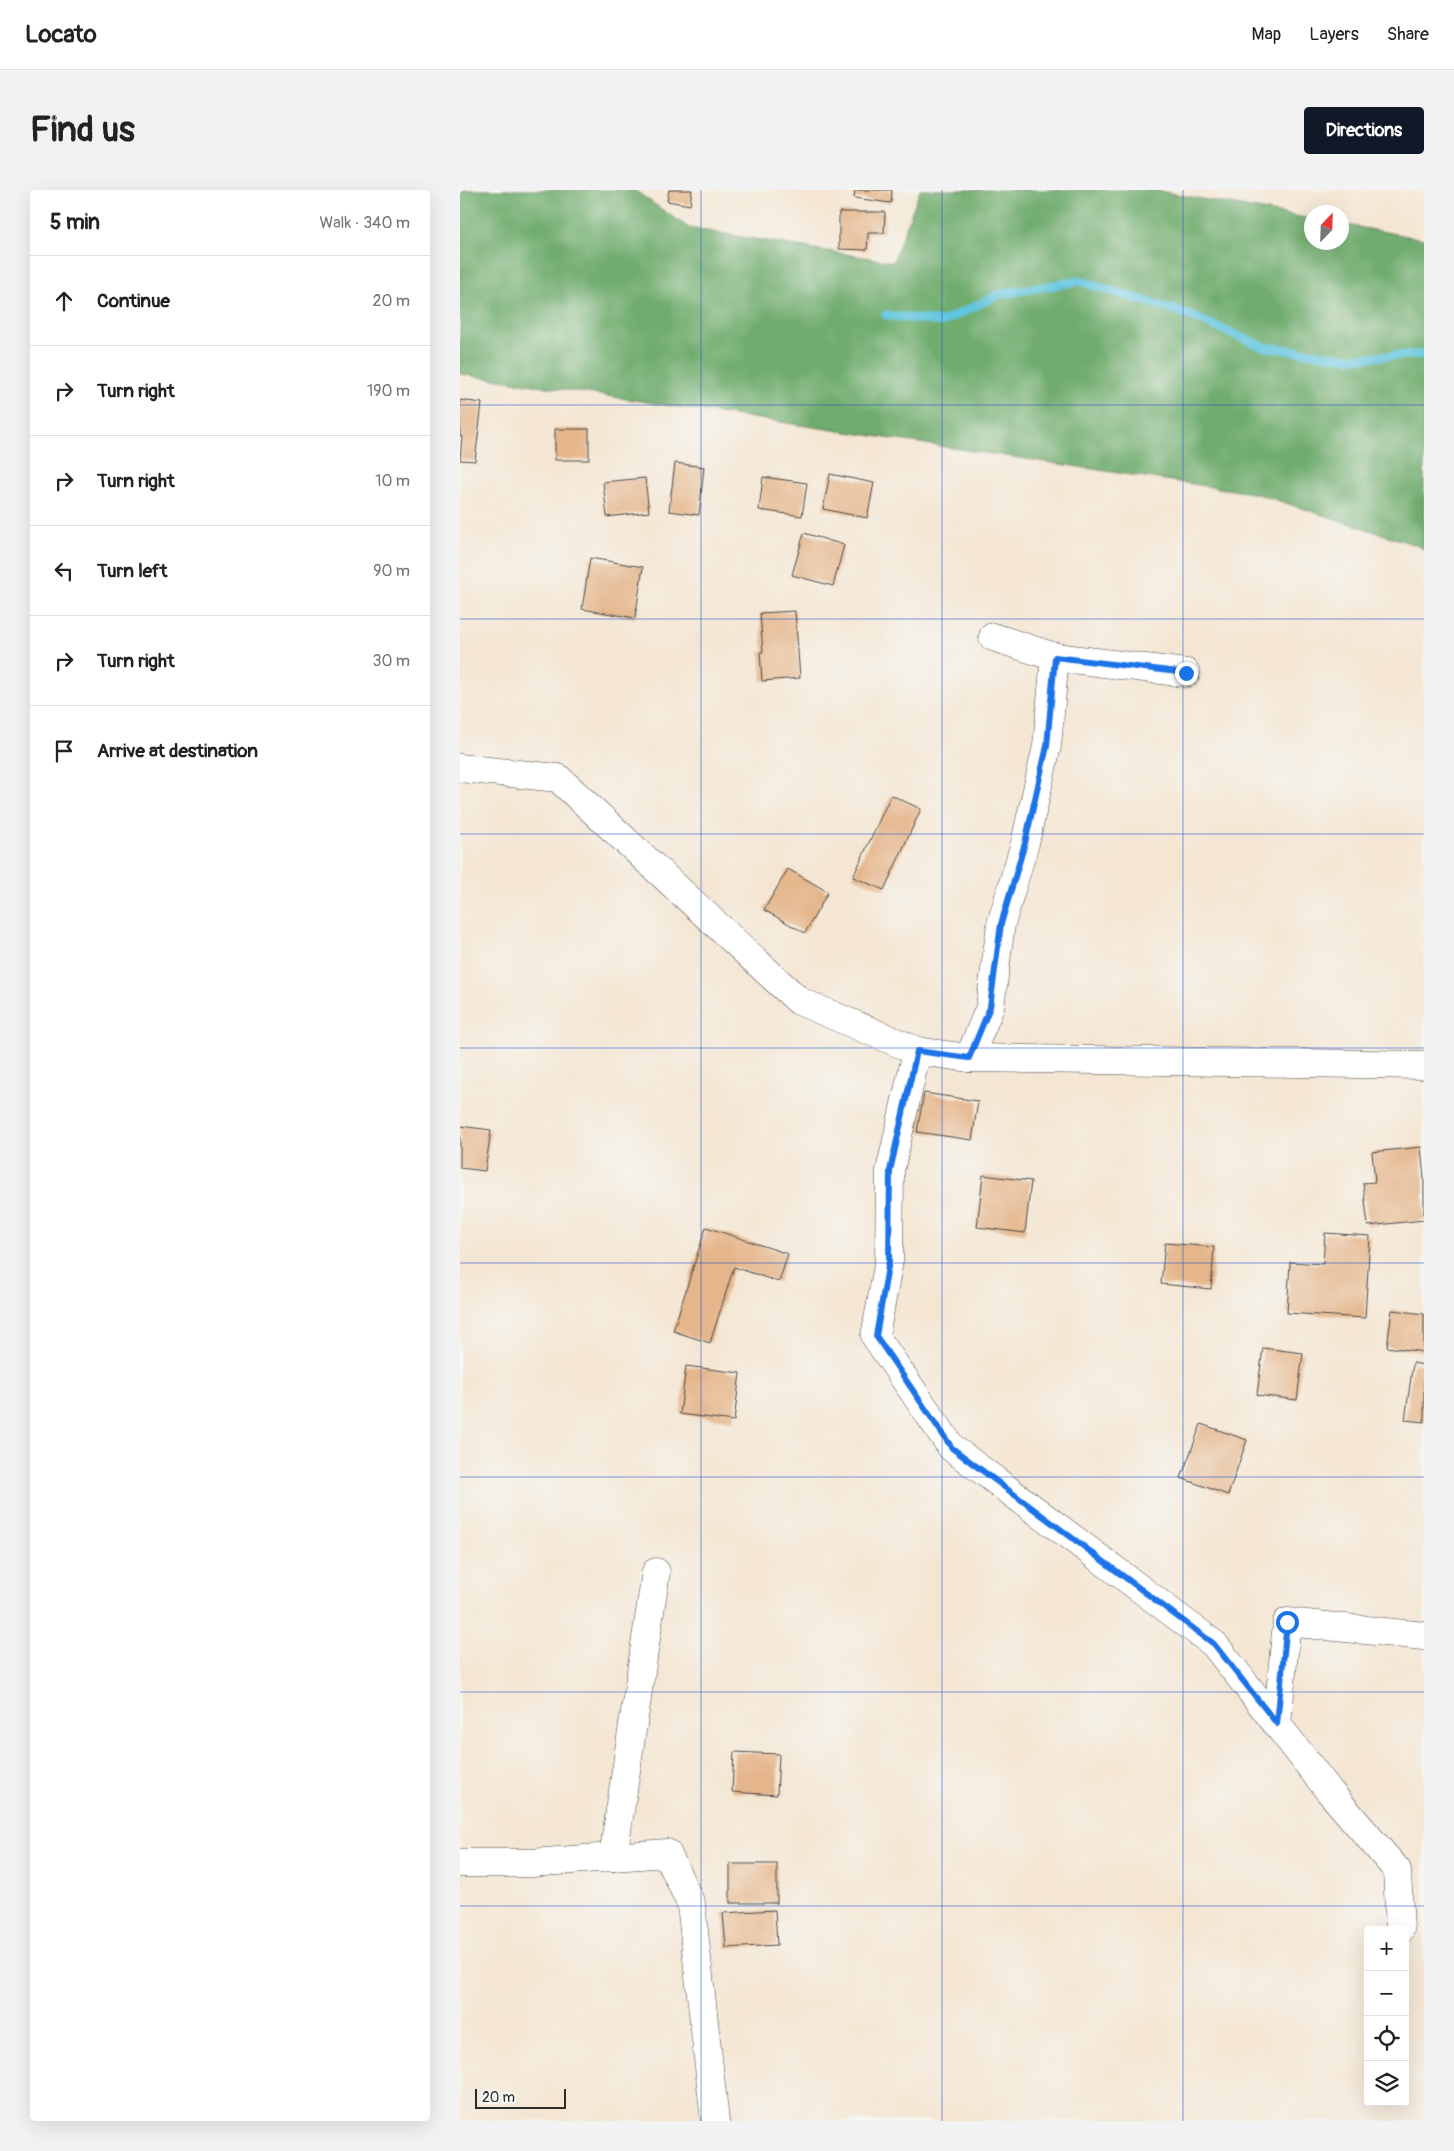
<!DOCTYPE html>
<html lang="en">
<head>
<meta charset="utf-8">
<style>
  :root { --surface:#fff; --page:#f2f2f2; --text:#222; --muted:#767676; --line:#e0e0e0; --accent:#111827 }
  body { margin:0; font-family:Pangolin,sans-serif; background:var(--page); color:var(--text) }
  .controls { position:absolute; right:15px; bottom:15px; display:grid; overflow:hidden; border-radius:5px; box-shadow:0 5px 20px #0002 }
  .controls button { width:45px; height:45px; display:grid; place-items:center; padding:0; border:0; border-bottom:1px solid var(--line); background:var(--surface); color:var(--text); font:25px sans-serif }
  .compass { position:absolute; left:844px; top:15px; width:45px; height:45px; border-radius:50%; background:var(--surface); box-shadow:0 5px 20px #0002; rotate:23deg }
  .scale { position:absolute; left:15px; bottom:12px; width:91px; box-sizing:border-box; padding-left:5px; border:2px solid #2b2b2b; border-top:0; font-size:14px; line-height:18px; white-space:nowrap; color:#2b2b2b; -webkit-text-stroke:4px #f6f6f2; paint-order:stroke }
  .stop { position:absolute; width:15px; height:15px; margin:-11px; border:4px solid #1a73e8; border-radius:50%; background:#fff }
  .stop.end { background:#1a73e8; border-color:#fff; box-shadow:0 1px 5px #0008 }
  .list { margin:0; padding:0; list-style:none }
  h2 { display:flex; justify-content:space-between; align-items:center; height:65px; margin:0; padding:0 20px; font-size:21px }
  h2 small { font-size:16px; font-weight:400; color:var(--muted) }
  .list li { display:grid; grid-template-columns:32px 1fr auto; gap:15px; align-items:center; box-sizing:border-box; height:90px; padding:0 20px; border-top:1px solid var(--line) }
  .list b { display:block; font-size:19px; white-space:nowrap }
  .list em { font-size:16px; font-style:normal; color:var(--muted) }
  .icon { flex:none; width:28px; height:28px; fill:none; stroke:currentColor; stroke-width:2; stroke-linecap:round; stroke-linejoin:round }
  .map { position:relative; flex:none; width:964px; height:1931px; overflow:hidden; border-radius:5px }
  header { display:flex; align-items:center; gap:30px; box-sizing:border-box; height:70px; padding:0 25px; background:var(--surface); border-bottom:1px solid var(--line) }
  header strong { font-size:24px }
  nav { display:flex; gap:28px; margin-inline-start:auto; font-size:18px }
  .intro { display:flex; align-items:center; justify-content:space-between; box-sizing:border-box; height:120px; padding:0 30px }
  h1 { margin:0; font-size:35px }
  .button { padding:12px 22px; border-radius:5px; background:var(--accent); color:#fff; font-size:18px; font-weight:700 }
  main { display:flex; gap:30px; padding:0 30px }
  aside { flex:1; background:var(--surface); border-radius:5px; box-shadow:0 5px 20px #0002 }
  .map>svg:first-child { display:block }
  .forest { fill:#70ac6d; stroke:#4e6c4c }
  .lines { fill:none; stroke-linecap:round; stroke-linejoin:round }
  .stream { stroke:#61c5df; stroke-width:9 }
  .building { fill:#e5b68b }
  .street-casing { stroke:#494744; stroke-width:29 }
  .street { stroke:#fff; stroke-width:28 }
  .route { stroke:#1a73e8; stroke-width:6 }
  .grid { fill:none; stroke:#1d4ed8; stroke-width:1; stroke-opacity:0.55 }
</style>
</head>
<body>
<header>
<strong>Locato</strong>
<nav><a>Map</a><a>Layers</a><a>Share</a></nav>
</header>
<div class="intro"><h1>Find us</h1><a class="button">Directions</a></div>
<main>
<aside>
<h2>5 min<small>Walk · 340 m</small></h2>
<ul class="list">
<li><svg class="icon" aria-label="ahead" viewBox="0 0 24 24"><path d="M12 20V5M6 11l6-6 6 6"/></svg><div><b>Continue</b></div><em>20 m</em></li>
<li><svg class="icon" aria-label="right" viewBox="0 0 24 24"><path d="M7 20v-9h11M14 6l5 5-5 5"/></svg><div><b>Turn right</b></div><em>190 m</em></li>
<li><svg class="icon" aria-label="right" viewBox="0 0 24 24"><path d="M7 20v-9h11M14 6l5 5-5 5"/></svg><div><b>Turn right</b></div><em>10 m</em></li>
<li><svg class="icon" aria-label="left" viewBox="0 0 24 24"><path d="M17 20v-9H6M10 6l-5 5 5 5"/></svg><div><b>Turn left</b></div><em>90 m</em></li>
<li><svg class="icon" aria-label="right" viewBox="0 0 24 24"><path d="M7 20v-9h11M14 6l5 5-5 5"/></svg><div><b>Turn right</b></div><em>30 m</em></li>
<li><svg class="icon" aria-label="arrive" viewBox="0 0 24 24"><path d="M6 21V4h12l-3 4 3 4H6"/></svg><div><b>Arrive at destination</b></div></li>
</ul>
</aside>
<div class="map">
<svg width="964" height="1931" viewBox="0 0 964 1931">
  <rect width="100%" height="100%" fill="#f6f6f2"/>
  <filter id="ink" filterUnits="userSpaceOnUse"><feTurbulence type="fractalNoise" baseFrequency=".02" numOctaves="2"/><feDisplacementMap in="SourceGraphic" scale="10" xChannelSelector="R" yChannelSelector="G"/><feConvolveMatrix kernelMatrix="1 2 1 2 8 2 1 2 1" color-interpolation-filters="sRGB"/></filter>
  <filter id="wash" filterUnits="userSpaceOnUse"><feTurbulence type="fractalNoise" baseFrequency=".0096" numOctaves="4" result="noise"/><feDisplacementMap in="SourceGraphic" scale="20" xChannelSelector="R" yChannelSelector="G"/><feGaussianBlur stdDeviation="1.12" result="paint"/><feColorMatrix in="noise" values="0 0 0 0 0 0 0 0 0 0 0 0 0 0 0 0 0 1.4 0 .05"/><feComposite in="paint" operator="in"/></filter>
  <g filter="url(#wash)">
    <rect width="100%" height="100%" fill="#f4e6d3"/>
    <!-- forest -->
    <path class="forest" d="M0,0H174L229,38L433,72L460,0H694L851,29L852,52H882V34L964,49V360L959,356L798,304L0,184Z"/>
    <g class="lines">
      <!-- stream -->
      <path class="stream" d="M426,125L482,132L540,104L619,91L721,122L804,157L890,168L964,164"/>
    </g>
    <g id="blocks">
      <!-- building -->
      <g class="building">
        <path d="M209,0H232L230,15L207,11Z"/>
        <path d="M395,0H432L431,13L394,8Z"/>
        <path d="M379,22H425L424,43H408L407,60L379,59Z"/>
        <path d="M0,210L22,213L15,271L0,270L2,246H0Z"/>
        <rect x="95" y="239" width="34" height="31"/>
        <path d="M215,273L244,277L239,325L209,321Z"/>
        <path d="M370,284L414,293L407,328L363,319Z"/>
        <path d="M303,287L347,293L342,326L299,320Z"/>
        <path d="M185,288L189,322L147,327L143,292Z"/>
        <path d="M344,343L384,355L373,396L332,385Z"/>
        <path d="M130,368L183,377L175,428L122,419Z"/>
        <path d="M335,421L340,488L302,491L300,462H303L300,423Z"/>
        <path d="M431,605L461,619L424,700L393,687Z"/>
        <path d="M328,679L368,702L345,743L304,720Z"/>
        <path d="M464,903L518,911L512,950L457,942Z"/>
        <path d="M0,936L31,940L25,981L0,978Z"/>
        <path d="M961,957L964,988V1030L908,1036L903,993L915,992L912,962Z"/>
        <path d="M523,985L571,991L565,1043L517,1037Z"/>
        <path d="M246,1037L328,1064L319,1092L274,1077L250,1153L213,1141Z"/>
        <path d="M865,1043L910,1046L905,1128L827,1123L830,1072L863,1074Z"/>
        <path d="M705,1053L754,1057L751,1099L701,1094Z"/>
        <path d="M932,1120L964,1124V1162L927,1157Z"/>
        <path d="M803,1158L843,1163L837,1210L797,1205Z"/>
        <path d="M953,1173L964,1175V1232L945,1230Z"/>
        <path d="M226,1176L280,1183L274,1231L220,1224Z"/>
        <path d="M741,1234L787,1250L768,1305L721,1288Z"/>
        <path d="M274,1562L319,1564L317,1605L272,1602Z"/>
        <rect x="270" y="1674" width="47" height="39"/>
        <path d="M315,1720L317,1755L266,1758L263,1723Z"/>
      </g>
    </g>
  </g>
  <g filter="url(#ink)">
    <use href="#blocks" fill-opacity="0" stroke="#494744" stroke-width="1"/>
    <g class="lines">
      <!-- street casing -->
      <g class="street-casing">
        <g id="street">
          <path d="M533,447L595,467L726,483"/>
          <path d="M0,578L98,588L339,811L457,861L509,868L964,875"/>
          <path d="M457,861L430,981L429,1071L415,1146L492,1258L754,1454L870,1602L937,1680L940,1740"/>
          <path d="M509,868L530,817L541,734L565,653L587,556L595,467"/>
          <path d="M817,1534L827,1432L964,1446"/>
          <path d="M153,1667L196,1382"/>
          <path d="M0,1673H71L207,1663L231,1714L255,1931"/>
        </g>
      </g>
      <!-- street -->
      <use href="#street" class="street"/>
    </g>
  </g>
  <g class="lines" filter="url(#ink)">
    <!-- route -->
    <path class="route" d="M726,483L595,467L587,556L565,653L541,734L530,817L509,868L457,861L430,981L429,1071L416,1146L492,1258L754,1454L817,1534L827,1432"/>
  </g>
  <!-- grid -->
  <path class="grid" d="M241,0V1931M482,0V1931M723,0V1931M0,215H964M0,429H964M0,644H964M0,858H964M0,1073H964M0,1287H964M0,1502H964M0,1716H964"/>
</svg>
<div class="controls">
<button>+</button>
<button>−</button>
<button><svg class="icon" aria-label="locate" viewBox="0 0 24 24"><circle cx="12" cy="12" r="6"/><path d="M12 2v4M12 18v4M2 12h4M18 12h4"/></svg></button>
<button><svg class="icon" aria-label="layers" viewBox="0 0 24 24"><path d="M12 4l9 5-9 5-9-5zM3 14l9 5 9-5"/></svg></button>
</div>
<svg class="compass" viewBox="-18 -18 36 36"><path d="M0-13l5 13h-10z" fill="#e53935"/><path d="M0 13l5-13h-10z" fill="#767676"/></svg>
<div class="scale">20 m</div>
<div class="stop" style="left:827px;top:1432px"></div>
<div class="stop end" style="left:726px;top:483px"></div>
</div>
</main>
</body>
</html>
